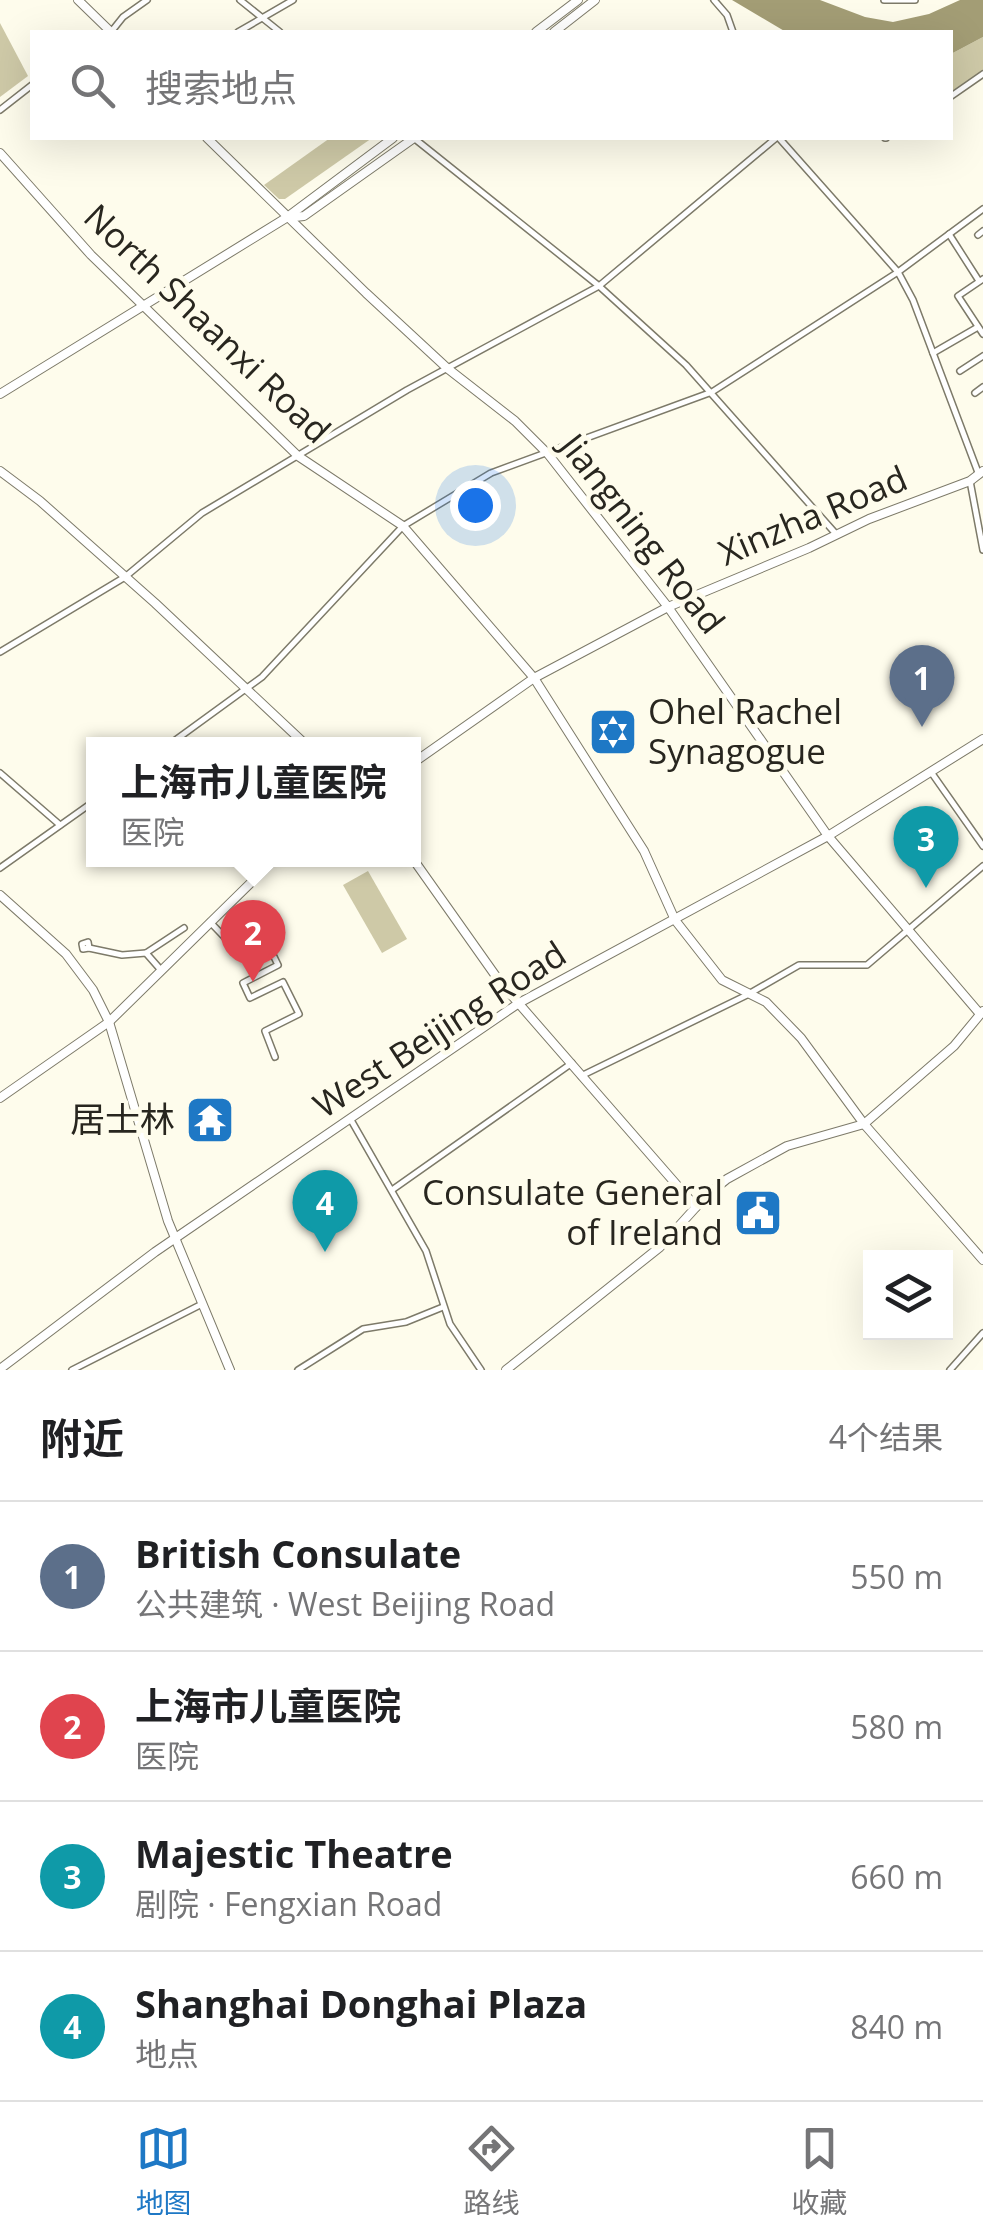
<!DOCTYPE html>
<html lang="zh">
<head>
<meta charset="utf-8">
<style>
  :root { --surface:#fff; --page:#f2f2f2; --text:#202124; --muted:#757577; --line:#e0e0e0; --accent:#1e78c5 }
  body { margin:0; font-family:"Open Sans","Noto Sans SC",sans-serif; background:var(--page); color:var(--text) }
  .controls { position:absolute; right:30px; bottom:30px; display:grid; overflow:hidden; border-radius:0px; box-shadow:0 10px 40px #0002 }
  .controls button { width:90px; height:90px; display:grid; place-items:center; padding:0; border:0; border-bottom:2px solid var(--line); background:var(--surface); color:var(--text); font:50px sans-serif }
  .you { position:absolute; left:475px; top:505px; width:35px; height:35px; margin:-25px; border:8px solid #fff; border-radius:50%; background:#1a73e8; box-shadow:0 0 0 15px #1a73e833 }
  .badge { display:grid; place-items:center; width:65px; height:65px; border-radius:50%; background:var(--accent); color:#fff; font-size:32px; font-weight:700 }
  .pin { position:absolute; translate:-50% -82px; filter:drop-shadow(0 2px 5px #0008) }
  .pin::after { content:''; position:absolute; top:52px; width:35px; height:30px; background:inherit; clip-path:polygon(0 0,100% 0,50% 100%) }
  .popup { position:absolute; left:86px; top:737px; width:335px; height:130px; box-sizing:border-box; display:grid; place-content:center; border-radius:0px; background:var(--surface); filter:drop-shadow(0 2px 8px #0005); font-size:32px; white-space:nowrap; color:var(--muted) }
  .popup b { font-size:38px; color:var(--text) }
  .popup::after { content:''; position:absolute; left:50%; top:100%; margin-left:-20px; border:20px solid transparent; border-top-color:var(--surface) }
  .list { margin:0; padding:0; list-style:none }
  h2 { display:flex; justify-content:space-between; align-items:center; height:130px; margin:0; padding:0 40px; font-size:42px }
  h2 small { font-size:32px; font-weight:400; color:var(--muted) }
  .list li { display:grid; grid-template-columns:65px 1fr auto; gap:30px; align-items:center; box-sizing:border-box; height:150px; padding:0 40px; border-top:2px solid var(--line) }
  .list b { display:block; font-size:38px; white-space:nowrap }
  .list p { margin:0; font-size:32px; white-space:nowrap; color:var(--muted) }
  .list em { font-size:32px; font-style:normal; color:var(--muted) }
  .icon { flex:none; width:55px; height:55px; fill:none; stroke:currentColor; stroke-width:2; stroke-linecap:round; stroke-linejoin:round }
  .map { position:relative; flex:none; width:983px; height:1370px; overflow:hidden }
  .search { position:absolute; background:var(--surface); box-shadow:0 10px 40px #0002; left:30px; right:30px; top:30px; height:110px; display:flex; align-items:center; gap:25px; box-sizing:border-box; padding:0 35px; border-radius:0px; color:var(--muted); font-size:38px }
  .sheet { height:730px; background:var(--surface) }
  nav { display:flex; justify-content:space-around; align-items:center; box-sizing:border-box; height:140px; border-top:2px solid var(--line); background:var(--surface); font-size:28px; color:var(--muted) }
  nav a { display:grid; justify-items:center; gap:5px }
  nav .on { color:var(--accent) }
  .map>svg:first-child { display:block }
  .green { fill:#cec9a7 }
  .water { fill:#a39d75 }
  .lines { fill:none; stroke-linecap:round; stroke-linejoin:round }
  .street-casing { stroke:#7d7a69; stroke-width:8 }
  .secondary-casing { stroke:#7d7a69; stroke-width:10 }
  .street { stroke:#fff; stroke-width:5 }
  .secondary { stroke:#fff; stroke-width:8 }
  .labels { text-anchor:middle; stroke-width:9; stroke-linejoin:round; paint-order:stroke }
  .street-label { font-size:35px; fill:#28261f; stroke:#fefcec }
  .poi-label { font-size:35px; fill:#28261f; stroke:#fefcec; text-anchor:end }
</style>
</head>
<body>
<div class="map">
<svg width="983" height="1370" viewBox="0 0 983 1370">
  <rect width="100%" height="100%" fill="#fefcec"/>
  <!-- green -->
  <g class="green">
    <path d="M0,23L28,76L0,97Z"/>
    <path d="M983,37V71L951,94V54Z"/>
    <path d="M330,138H372L285,199H279L264,185Z"/>
    <path d="M368,871L407,939L382,953L343,885Z"/>
  </g>
  <!-- water -->
  <path class="water" d="M732,0H820L865,17L893,22L929,14L960,0H983V37L951,54L950,32H786Z"/>
  <g class="lines">
    <!-- street casing -->
    <g class="street-casing">
      <g id="street">
        <path d="M240,0L280,32"/>
        <path d="M714,0L727,15L733,32"/>
        <path d="M884,0H915"/>
        <path d="M111,32L123,17L147,0"/>
        <path d="M238,32L293,0"/>
        <path d="M950,97L983,74"/>
        <path d="M0,110L32,85"/>
        <path d="M779,138L898,272L913,300L979,475"/>
        <path d="M885,138H886"/>
        <path d="M415,139L599,286L686,365L836,534"/>
        <path d="M949,234L979,281"/>
        <path d="M978,235L983,231"/>
        <path d="M983,279L958,296L983,334"/>
        <path d="M933,353L978,327"/>
        <path d="M960,371L983,356"/>
        <path d="M975,393L983,387"/>
        <path d="M970,481L983,550"/>
        <path d="M0,652L125,577L202,513L407,390L599,286L776,138"/>
        <path d="M170,744L262,677L403,526L491,473L712,392L898,272L983,209"/>
        <path d="M931,772L983,846"/>
        <path d="M0,773L60,825"/>
        <path d="M0,868L93,802"/>
        <path d="M210,922L233,946L259,926L278,965L243,983L250,998L283,982L299,1014L265,1031L275,1057"/>
        <path d="M88,942L89,948L83,949L82,944Z"/>
        <path d="M89,948L122,955L146,953"/>
        <path d="M160,969L146,953L184,928"/>
        <path d="M581,1076L747,995L799,965H867L983,866"/>
        <path d="M351,1120L426,1251L450,1324L481,1370"/>
        <path d="M392,1190L572,1063"/>
        <path d="M72,1370L202,1304"/>
        <path d="M298,1370L363,1329L406,1322L443,1307"/>
        <path d="M950,1370L983,1333"/>
      </g>
    </g>
    <!-- secondary casing -->
    <g class="secondary-casing">
      <g id="secondary">
        <path d="M78,0L111,32"/>
        <path d="M536,32L578,0"/>
        <path d="M554,32L595,0"/>
        <path d="M207,138L366,293L447,368L515,421L548,454L668,607L828,836L980,1014"/>
        <path d="M0,153L91,255L298,456L403,526L534,678L644,851L675,920L722,980L766,1002L801,1038L864,1124L983,1260"/>
        <path d="M286,218L304,216L414,138"/>
        <path d="M0,394L286,218L393,138"/>
        <path d="M0,471L40,501L155,603L305,744"/>
        <path d="M413,763L534,678L668,607L809,548L869,519L970,481L983,471"/>
        <path d="M413,859L500,982L696,1207"/>
        <path d="M0,895L66,954L93,990L109,1022L168,1221L230,1370"/>
        <path d="M0,1098L109,1022L274,860"/>
        <path d="M0,1369L155,1252L519,1003L828,836L983,739"/>
        <path d="M506,1370L660,1247L706,1196L727,1179L787,1146L864,1124L954,1046L983,1011"/>
      </g>
    </g>
    <!-- street -->
    <use href="#street" class="street"/>
    <!-- secondary -->
    <use href="#secondary" class="secondary"/>
  </g>
  <!-- icons -->
  <defs>
    <g id="synagogue-square" transform="scale(2.5)"><rect x="-9" y="-9" width="18" height="18" rx="4" fill="#1e78c5" stroke="#fefcec"/><path d="M0-6.5L5.6 3.2H-5.6ZM0 6.5L5.6-3.2H-5.6Z" fill="#fff"/></g>
    <g id="temple-square" transform="scale(2.5)"><rect x="-9" y="-9" width="18" height="18" rx="4" fill="#1e78c5" stroke="#fefcec"/><path d="M0-6L5-2H3V0L6.5 2.5H4V6H1.5V3h-3V6H-4V2.5H-6.5L-3 0V-2H-5Z" fill="#fff"/></g>
    <g id="civic-square" transform="scale(2.5)"><rect x="-9" y="-9" width="18" height="18" rx="4" fill="#1e78c5" stroke="#fefcec"/><path d="M-.6-6.5H3V-4.5H.6V-3L4-1V1h2V6H-6V1h2V-1L-.6-3ZM-1.2 2.5V6h2.4V2.5Z" fill="#fff"/></g>
  </defs>
  <g fill-rule="evenodd">
    <use href="#synagogue-square" x="613" y="732"/>
    <use href="#temple-square" x="210" y="1120"/>
    <use href="#civic-square" x="758" y="1213"/>
  </g>
  <g class="labels">
    <!-- street labels -->
    <g class="street-label">
      <text transform="translate(207 324) rotate(44)" y="12">North Shaanxi Road</text>
      <text transform="translate(813 516) rotate(-23)" y="12">Xinzha Road</text>
      <text transform="translate(642 534) rotate(52)" y="12">Jiangning Road</text>
      <text transform="translate(440 1030) rotate(-33)" y="12">West Beijing Road</text>
    </g>
    <!-- poi labels -->
    <g class="poi-label">
      <text x="648" y="724" text-anchor="start">Ohel Rachel<tspan x="648" dy="40">Synagogue</tspan></text>
      <text x="175" y="1132">居士林</text>
      <text x="723" y="1205">Consulate General<tspan x="723" dy="40">of Ireland</tspan></text>
    </g>
  </g>
</svg>
<div class="controls">
<button><svg class="icon" aria-label="layers" viewBox="0 0 24 24"><path d="M12 4l9 5-9 5-9-5zM3 14l9 5 9-5"/></svg></button>
</div>
<div class="you"></div>
<div class="pin badge" style="left:922px;top:727px;background:#5c6f8a">1</div>
<div class="pin badge" style="left:253px;top:982px;background:#e0444e">2</div>
<div class="popup"><b>上海市儿童医院</b>医院</div>
<div class="pin badge" style="left:926px;top:888px;background:#0f9aa8">3</div>
<div class="pin badge" style="left:325px;top:1252px;background:#0f9aa8">4</div>
<div class="search"><svg class="icon" aria-label="search" viewBox="0 0 24 24"><circle cx="10" cy="10" r="6"/><path d="M15 15l6 6"/></svg>搜索地点</div>
</div>
<section class="sheet">
<h2>附近<small>4个结果</small></h2>
<ul class="list">
<li><span class="badge" style="background:#5c6f8a">1</span><div><b>British Consulate</b><p>公共建筑 · West Beijing Road</p></div><em>550 m</em></li>
<li><span class="badge" style="background:#e0444e">2</span><div><b>上海市儿童医院</b><p>医院</p></div><em>580 m</em></li>
<li><span class="badge" style="background:#0f9aa8">3</span><div><b>Majestic Theatre</b><p>剧院 · Fengxian Road</p></div><em>660 m</em></li>
<li><span class="badge" style="background:#0f9aa8">4</span><div><b>Shanghai Donghai Plaza</b><p>地点</p></div><em>840 m</em></li>
</ul>
</section>
<nav>
<a class="on"><svg class="icon" aria-label="map" viewBox="0 0 24 24"><path d="M3 6l6-2 6 2 6-2v14l-6 2-6-2-6 2zM9 4v14M15 6v14"/></svg>地图</a>
<a><svg class="icon" aria-label="directions" viewBox="0 0 24 24"><path d="M12 3l9 9-9 9-9-9zM9 14v-3h6M13 9l2 2-2 2"/></svg>路线</a>
<a><svg class="icon" aria-label="saved" viewBox="0 0 24 24"><path d="M7 4h10v16l-5-4-5 4z"/></svg>收藏</a>
</nav>
</body>
</html>
